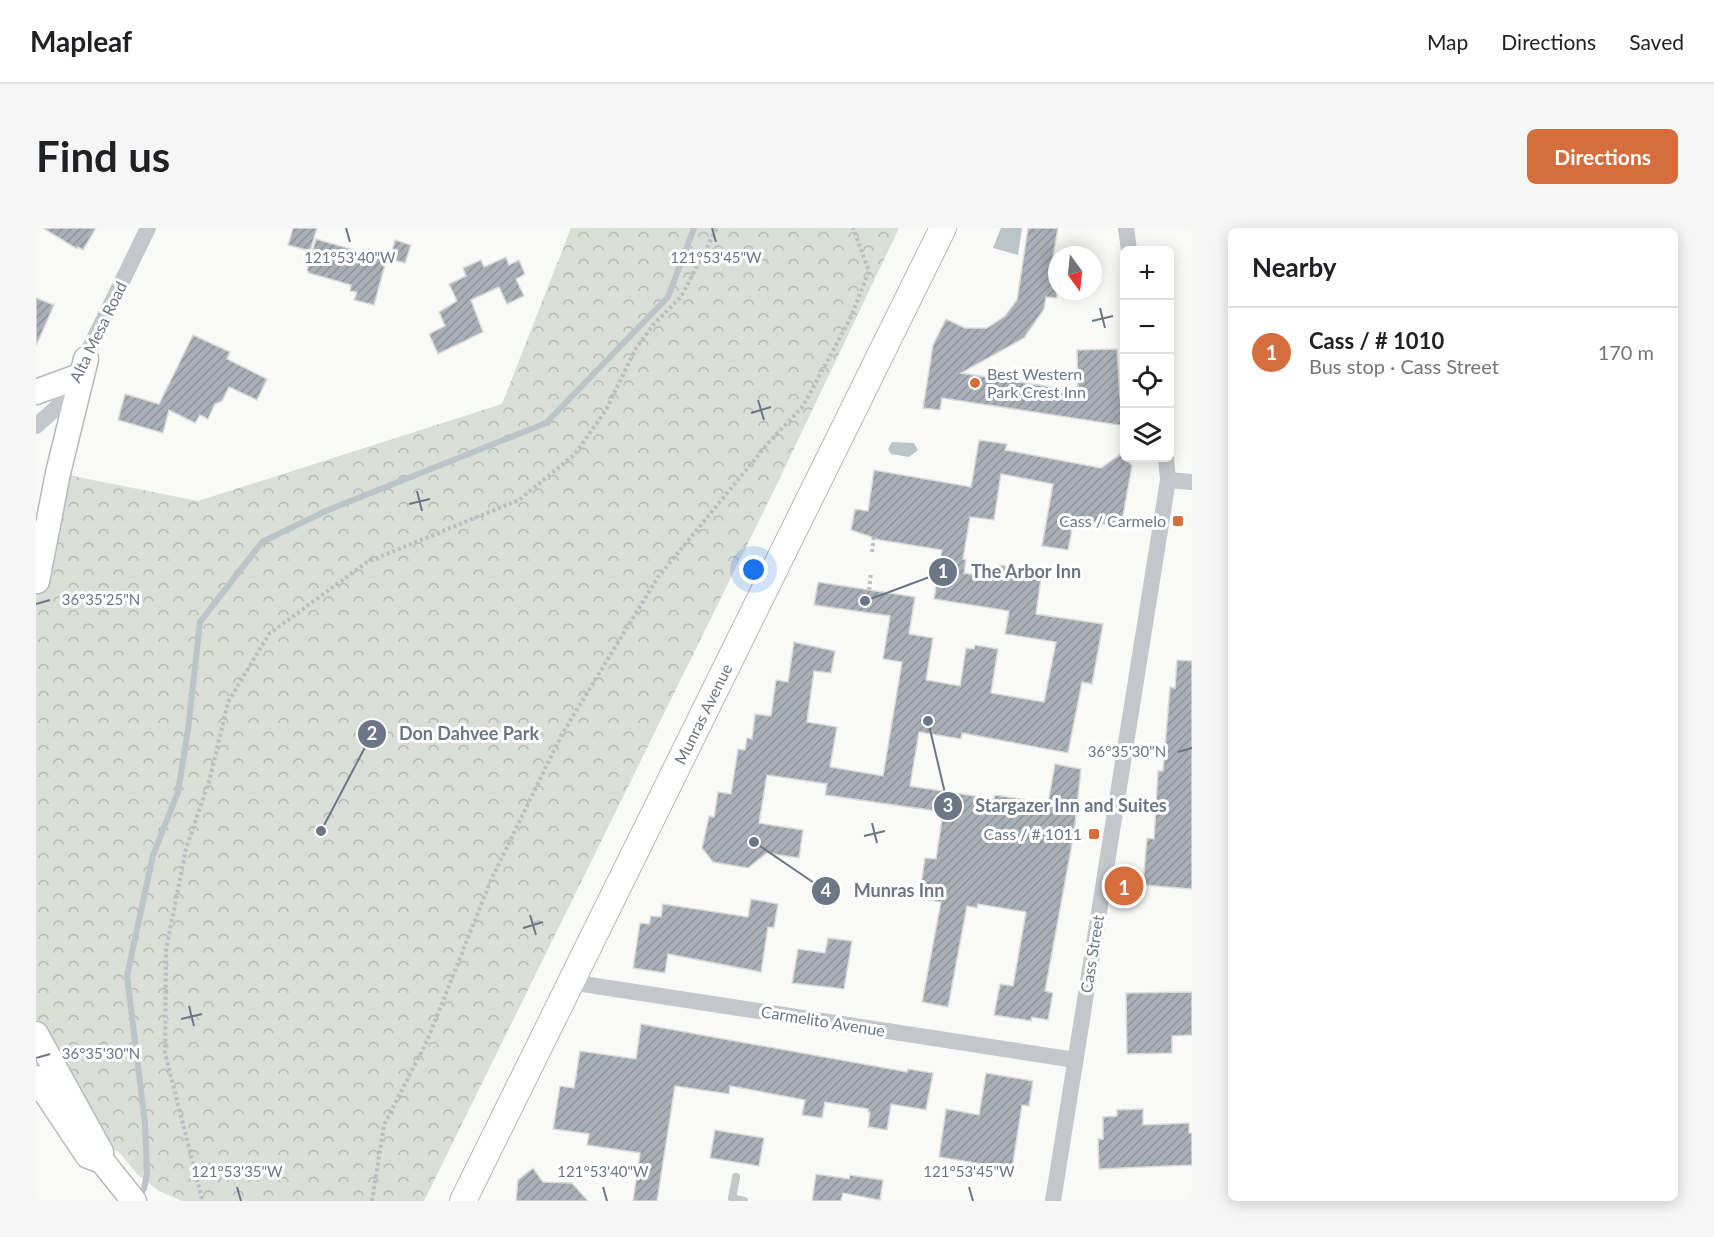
<!DOCTYPE html>
<html lang="en">
<head>
<meta charset="utf-8">
<style>
  :root { --surface:#fff; --page:#f6f6f6; --text:#202124; --muted:#757577; --line:#e0e0e0; --accent:#d56e3c }
  body { margin:0; font-family:Lato,sans-serif; background:var(--page); color:var(--text) }
  .controls { position:absolute; right:18px; top:18px; display:grid; overflow:hidden; border-radius:9px; box-shadow:0 3px 15px #0003 }
  .controls button { width:54px; height:54px; display:grid; place-items:center; padding:0; border:0; border-bottom:2px solid var(--line); background:var(--surface); color:var(--text); font:30px sans-serif }
  .compass { position:absolute; left:1012px; top:18px; width:54px; height:54px; border-radius:50%; background:var(--surface); box-shadow:0 3px 15px #0003; rotate:165deg }
  .you { position:absolute; left:718px; top:342px; width:21px; height:21px; margin:-15px; border:4px solid #fff; border-radius:50%; background:#1a73e8; box-shadow:0 0 0 9px #1a73e833 }
  .badge { display:grid; place-items:center; width:39px; height:39px; border-radius:50%; background:var(--accent); color:#fff; font-size:20px; font-weight:700 }
  .pin { position:absolute; translate:-50% -50%; border:3px solid #fff; box-shadow:0 2px 6px #0006 }
  .list { margin:0; padding:0; list-style:none }
  h2 { display:flex; justify-content:space-between; align-items:center; height:78px; margin:0; padding:0 24px; font-size:26px }
  h2 small { font-size:20px; font-weight:400; color:var(--muted) }
  .list li { display:grid; grid-template-columns:39px 1fr auto; gap:18px; align-items:center; box-sizing:border-box; height:90px; padding:0 24px; border-top:2px solid var(--line) }
  .list b { display:block; font-size:22px; white-space:nowrap }
  .list p { margin:0; font-size:20px; white-space:nowrap; color:var(--muted) }
  .list em { font-size:20px; font-style:normal; color:var(--muted) }
  .icon { flex:none; width:33px; height:33px; fill:none; stroke:currentColor; stroke-width:2; stroke-linecap:round; stroke-linejoin:round }
  .map { position:relative; flex:none; width:1156px; height:973px; overflow:hidden; border-radius:9px }
  header { display:flex; align-items:center; gap:36px; box-sizing:border-box; height:84px; padding:0 30px; background:var(--surface); border-bottom:2px solid var(--line) }
  header strong { font-size:28px }
  nav { display:flex; gap:33px; margin-inline-start:auto; font-size:21px }
  .intro { display:flex; align-items:center; justify-content:space-between; box-sizing:border-box; height:144px; padding:0 36px }
  h1 { margin:0; font-size:42px }
  .button { padding:15px 27px; border-radius:9px; background:var(--accent); color:#fff; font-size:21px; font-weight:700 }
  main { display:flex; gap:36px; padding:0 36px }
  aside { flex:1; background:var(--surface); border-radius:9px; box-shadow:0 3px 15px #0003 }
  .map>svg:first-child { display:block }
  .park { fill:url(#park-crowns) }
  .water { fill:#bbc4c9 }
  .lines { fill:none; stroke-linecap:round; stroke-linejoin:round }
  .stream { stroke:#bbc4c9; stroke-width:6 }
  .building { fill:url(#building-hatch); stroke:#dbdbd9; stroke-width:1.5 }
  .secondary-casing { stroke:#b6babf; stroke-width:27 }
  .primary-casing { stroke:#b4b8bd; stroke-width:28 }
  .path { stroke:#bbbdc0; stroke-width:4; stroke-dasharray:3 3; stroke-linecap:butt }
  .lane { stroke:#c3c6ca; stroke-width:8 }
  .street { stroke:#c3c6ca; stroke-width:16 }
  .secondary { stroke:#fff; stroke-width:24 }
  .primary { stroke:#fff; stroke-width:26 }
  .ticks { fill:none; stroke:#6b7786; stroke-width:2 }
  .poi-dot { fill:#d56e3c; stroke:#fff; stroke-width:2 }
  .labels { text-anchor:middle; stroke-width:6; stroke-linejoin:round; paint-order:stroke }
  .street-label { font-size:16px; fill:#6b7786; stroke:#fff }
  .poi-label { font-size:16px; fill:#6b7786; stroke:#fff; text-anchor:end }
  .ticks-label { font-size:15px; text-anchor:middle; fill:#6b7786; stroke:#fff; stroke-width:6; stroke-linejoin:round; paint-order:stroke }
  .leader { fill:none; stroke:#6b7786; stroke-width:2 }
  .callout-dot { fill:#6b7786; stroke:#fff; stroke-width:2 }
  .mark-label { font-size:18px; text-anchor:middle; font-weight:bold; fill:#fff }
  .callout-label { font-size:18px; text-anchor:middle; font-weight:bold; fill:#6b7786; stroke:#fff; stroke-width:6; stroke-linejoin:round; paint-order:stroke }
</style>
</head>
<body>
<header>
<strong>Mapleaf</strong>
<nav><a>Map</a><a>Directions</a><a>Saved</a></nav>
</header>
<div class="intro"><h1>Find us</h1><a class="button">Directions</a></div>
<main>
<div class="map">
<svg width="1156" height="973" viewBox="0 0 1156 973">
  <defs>
    <pattern id="park-crowns" width="20" height="18" patternUnits="userSpaceOnUse" patternTransform="scale(1.5)"><rect width="20" height="18" fill="#d9ded7"/><path d="M2 6a3 3 0 1 1 6 0M12 15a3 3 0 1 1 6 0" fill="none" stroke="#b4b9b4"/></pattern>
    <pattern id="building-hatch" width="6" height="6" patternUnits="userSpaceOnUse" patternTransform="scale(1.5)"><rect width="6" height="6" fill="#a9afb6"/><path d="M-1 1l2-2M0 6l6-6M5 7l2-2" fill="none" stroke="#8e939a"/></pattern>
  </defs>
  <rect width="100%" height="100%" fill="#f9f9f7"/>
  <!-- park -->
  <path class="park" d="M535,0H863L742,254L388,973H146L123,963L101,946L83,924L53,913L0,833V373L1,353L22,245L162,273L466,176Z"/>
  <!-- water -->
  <g class="water">
    <path d="M965,0H986L982,27L957,20Z"/>
    <path d="M856,214L878,215L882,222L873,229L855,226L852,221Z"/>
  </g>
  <g class="lines">
    <!-- stream -->
    <path class="stream" d="M108,961L111,945L109,895L91,748L117,627L142,564L152,502L164,394L226,314L292,282L510,195L632,69L658,0"/>
  </g>
  <!-- building -->
  <g class="building">
    <path d="M7,0H60L47,22L42,19L41,21Z"/>
    <path d="M257,0H281L274,23L252,17Z"/>
    <path d="M992,0H1022L1014,47H1021V70L1010,69L1008,81L988,110L925,145L1042,163L1041,122L1081,121L1084,170L1089,171V198L906,170L904,182L887,180L897,117L910,91L929,100H951L969,88L981,72Z"/>
    <path d="M280,11L332,26L333,21L352,26L338,77L318,72L321,64L314,63L315,57L273,45L271,42Z"/>
    <path d="M359,12L375,17L369,35L354,31Z"/>
    <path d="M470,29L473,37L483,32L489,46L480,51L488,68L471,76L463,59L435,72L447,104L402,126L393,106L409,98L403,84L421,73L413,56L430,48L427,40L445,32L448,39Z"/>
    <path d="M0,70L18,77L0,118Z"/>
    <path d="M157,107L194,124L191,131L231,151L221,172L193,159L186,173L179,176L172,191L164,187L159,195L133,182L127,205L82,192L89,166L123,176Z"/>
    <path d="M943,212L971,216L969,222L1065,240L1086,225L1096,238L1085,299L1038,291L1032,322L1006,318L1017,256L965,246L958,292L934,289L927,331L930,332L928,345L961,350L963,337L1006,343L1000,386L1067,396L1056,456L1046,454L1032,525L926,505L925,511L883,504L874,558L958,571L959,567L1012,575L1019,536L1045,541L1038,605L1009,763L1017,765L1012,792L996,789L995,793L958,787L964,756L977,758L990,684L942,676L941,680L931,678L912,779L886,774L905,674L883,670L889,630L900,631L907,584L789,567L791,556L731,547L723,595L767,602L763,630L731,625L712,640L677,634L666,620L673,588L678,589L682,564L695,566L702,521L709,522L711,510L716,511L719,486L735,488L740,452L752,454L758,414L799,423L795,445L778,443L771,494L801,499L794,539L847,548L866,434L847,431L854,388L778,377L782,354L879,369L873,406L897,410L890,452L924,458L930,420L938,421L939,417L962,421L955,465L1008,474L1020,414L969,406L973,383L898,371L906,322L844,312L815,302L819,281L832,283L838,242L935,259Z"/>
    <path d="M1141,432L1156,433V661L1107,657L1111,610L1118,611L1122,543H1127L1134,459L1139,460Z"/>
    <path d="M715,671L742,676L738,700L732,699L725,744L632,726L629,745L597,740L604,695L613,696L615,688L625,689L627,676L712,689Z"/>
    <path d="M792,710L816,713L808,761L756,755L762,721L789,725Z"/>
    <path d="M1156,764V807L1136,808V825L1091,826L1090,765Z"/>
    <path d="M605,796L871,844L872,841L897,845L890,882L855,876L851,902L832,899L834,884H832V881L789,874L786,890L766,887L769,872L694,858L693,866L639,858L621,973H597L604,925L551,917L553,906L517,901L524,858L538,860L544,823L600,831Z"/>
    <path d="M950,845L997,853L993,878L986,877L976,941L903,929L910,881L943,887Z"/>
    <path d="M1107,881V897L1153,895V905H1156V937L1063,941L1062,911H1067V889L1081,888V882Z"/>
    <path d="M679,902L728,910L723,938L674,930Z"/>
    <path d="M497,940L507,954L536,955L552,973H480L482,952Z"/>
    <path d="M780,946L813,951L814,947L847,952L844,972L807,965L805,973H776Z"/>
  </g>
  <g class="lines">
    <!-- secondary casing -->
    <g class="secondary-casing">
      <g id="secondary">
        <path d="M0,164L41,149"/>
        <path d="M1,353L22,245L50,131"/>
        <path d="M0,806L65,924"/>
        <path d="M0,850L52,928L66,933L98,973"/>
      </g>
    </g>
    <!-- primary casing -->
    <g class="primary-casing">
      <g id="primary">
        <path id="s1" d="M427,973L907,0"/>
      </g>
    </g>
    <!-- path -->
    <g class="path">
      <path d="M836,324L838,309"/>
      <path d="M833,362L835,345"/>
      <path d="M166,971L129,825L130,722L150,621L174,550L192,474L233,406L331,334L483,272L539,226L570,182L600,120L618,96L645,69L681,0"/>
      <path d="M336,973L348,897L391,813L455,652L526,506L622,349L734,213L767,178L814,91L833,43L817,0"/>
    </g>
    <!-- lane -->
    <path class="lane" d="M700,949L696,970L708,973"/>
    <!-- street -->
    <g class="street">
      <path d="M1090,0L1093,22"/>
      <path d="M0,198L28,173L112,0"/>
      <path d="M1132,252L1156,254"/>
      <path d="M534,754L1039,832"/>
      <path d="M1017,973L1132,252L1130,230"/>
    </g>
    <!-- secondary -->
    <use href="#secondary" class="secondary"/>
    <!-- primary -->
    <use href="#primary" class="primary"/>
  </g>
  <!-- ticks -->
  <path class="ticks" d="M310,0L314,14M676,0L680,14M1064,80L1069,100M1056,93L1077,88M722,172L728,192M715,185L735,179M381,263L386,283M373,276L394,271M0,376L14,372M1142,524L1156,520M836,595L841,615M828,608L849,603M494,687L500,707M487,700L507,694M153,778L158,798M145,791L166,786M0,830L14,826M201,959L205,973M567,959L571,973M933,959L937,973"/>
  <!-- markers -->
  <g class="poi-dot">
    <circle cx="939" cy="155" r="6"/>
    <rect x="1136" y="287" width="12" height="12" rx="3"/>
    <rect x="1052" y="600" width="12" height="12" rx="3"/>
  </g>
  <g class="labels">
    <!-- street labels -->
    <g class="street-label">
      <text transform="translate(62 104) rotate(-64)" y="6">Alta Mesa Road</text>
      <text dy="6" stroke="none"><textPath href="#s1" startOffset="543">Munras Avenue</textPath></text>
      <text transform="translate(1056 726) rotate(-81)" y="6">Cass Street</text>
      <text transform="translate(787 793) rotate(9)" y="6">Carmelito Avenue</text>
    </g>
    <!-- poi labels -->
    <g class="poi-label">
      <text x="951" y="152" text-anchor="start">Best Western<tspan x="951" dy="18">Park Crest Inn</tspan></text>
      <text x="1130" y="299">Cass / Carmelo</text>
      <text x="1046" y="612">Cass / # 1011</text>
    </g>
  </g>
  <g class="ticks-label">
    <text x="314" y="35">121°53'40"W</text>
    <text x="680" y="35">121°53'45"W</text>
    <text x="65" y="377">36°35'25"N</text>
    <text x="1091" y="529">36°35'30"N</text>
    <text x="65" y="831">36°35'30"N</text>
    <text x="201" y="949">121°53'35"W</text>
    <text x="567" y="949">121°53'40"W</text>
    <text x="933" y="949">121°53'45"W</text>
  </g>
  <!-- callouts -->
  <path class="leader" d="M829 373L907 344M285 603L336 506M892 493L912 578M718 614L790 663"/>
  <g class="callout-dot">
    <circle cx="829" cy="373" r="6"/>
    <circle cx="285" cy="603" r="6"/>
    <circle cx="892" cy="493" r="6"/>
    <circle cx="718" cy="614" r="6"/>
    <circle cx="907" cy="344" r="15"/>
    <circle cx="336" cy="506" r="15"/>
    <circle cx="912" cy="578" r="15"/>
    <circle cx="790" cy="663" r="15"/>
  </g>
  <g class="mark-label">
    <text x="907" y="350">1</text>
    <text x="336" y="512">2</text>
    <text x="912" y="584">3</text>
    <text x="790" y="669">4</text>
  </g>
  <g class="callout-label">
    <text x="990" y="350">The Arbor Inn</text>
    <text x="433" y="512">Don Dahvee Park</text>
    <text x="1035" y="584">Stargazer Inn and Suites</text>
    <text x="863" y="669">Munras Inn</text>
  </g>
</svg>
<div class="controls">
<button>+</button>
<button>−</button>
<button><svg class="icon" aria-label="locate" viewBox="0 0 24 24"><circle cx="12" cy="12" r="6"/><path d="M12 2v4M12 18v4M2 12h4M18 12h4"/></svg></button>
<button><svg class="icon" aria-label="layers" viewBox="0 0 24 24"><path d="M12 4l9 5-9 5-9-5zM3 14l9 5 9-5"/></svg></button>
</div>
<svg class="compass" viewBox="-18 -18 36 36"><path d="M0-13l5 13h-10z" fill="#e53935"/><path d="M0 13l5-13h-10z" fill="#757577"/></svg>
<div class="you"></div>
<div class="pin badge" style="left:1088px;top:658px">1</div>
</div>
<aside>
<h2>Nearby<small></small></h2>
<ul class="list">
<li><span class="badge">1</span><div><b>Cass / # 1010</b><p>Bus stop · Cass Street</p></div><em>170 m</em></li>
</ul>
</aside>
</main>
</body>
</html>
